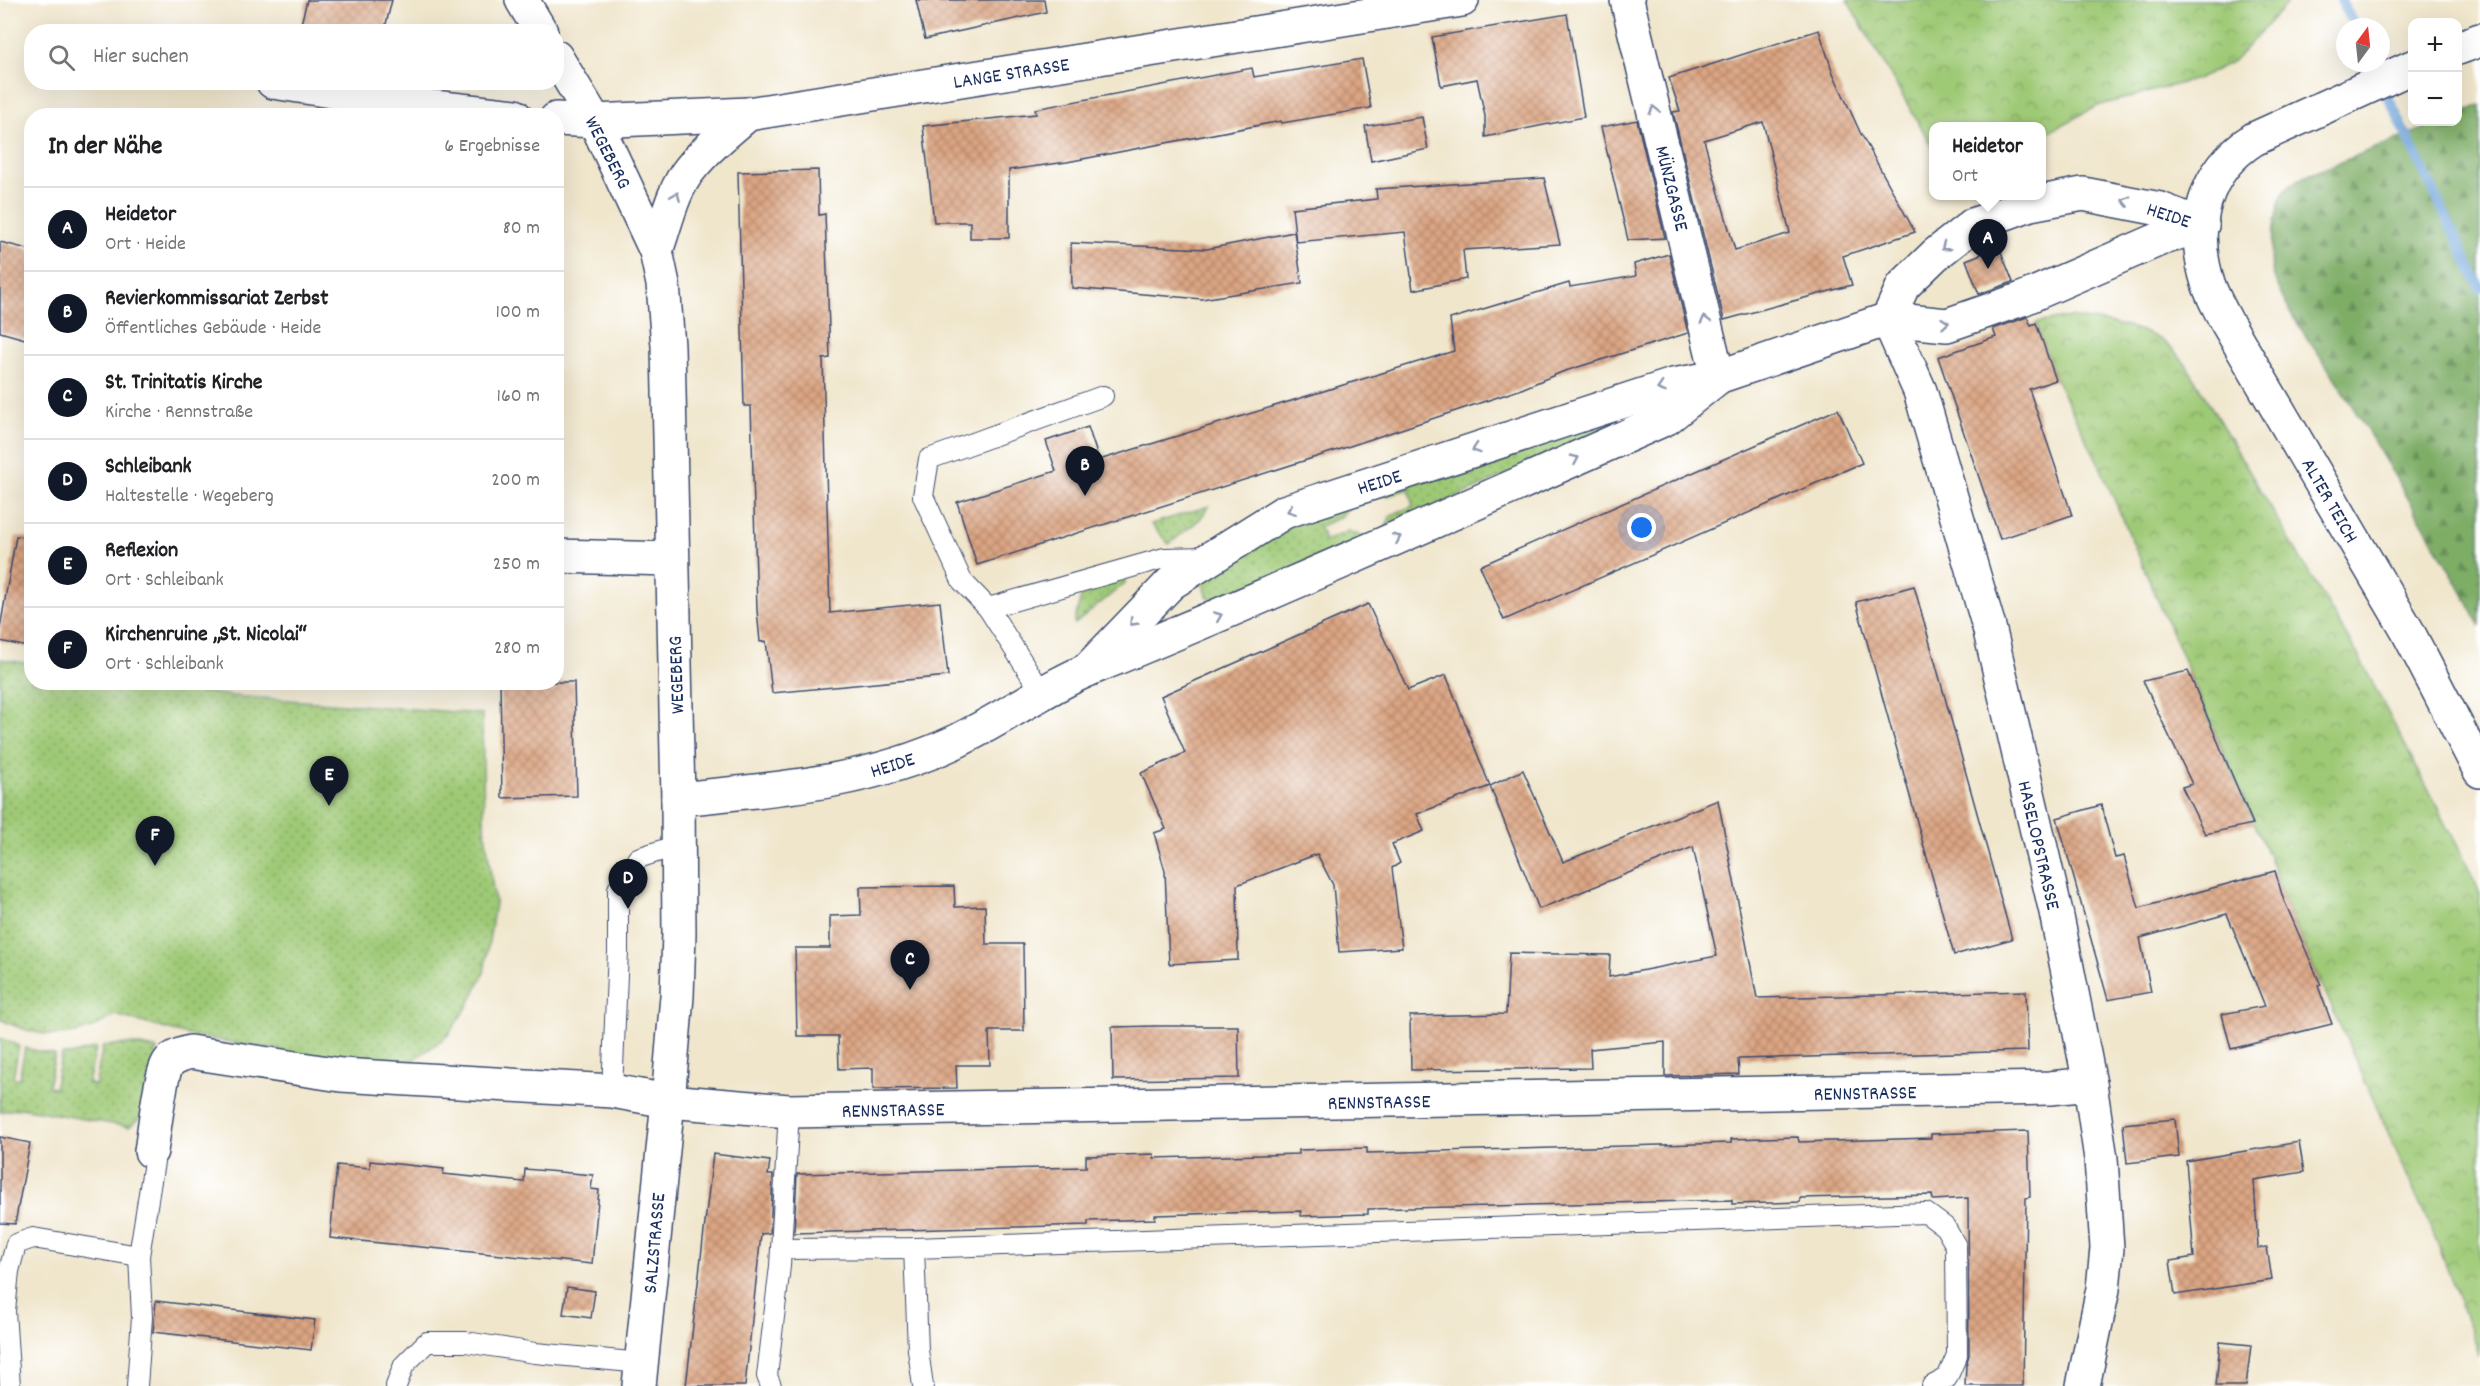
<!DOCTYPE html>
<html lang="de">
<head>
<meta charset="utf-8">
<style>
  :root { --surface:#fff; --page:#f6f6f6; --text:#202124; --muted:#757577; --line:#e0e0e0; --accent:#111827 }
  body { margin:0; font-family:Dekko,sans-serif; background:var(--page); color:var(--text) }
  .controls { position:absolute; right:18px; top:18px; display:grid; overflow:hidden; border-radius:12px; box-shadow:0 6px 24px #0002 }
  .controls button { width:54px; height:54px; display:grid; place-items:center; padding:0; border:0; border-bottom:2px solid var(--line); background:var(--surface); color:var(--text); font:30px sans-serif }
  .compass { position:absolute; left:2336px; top:18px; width:54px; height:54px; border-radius:50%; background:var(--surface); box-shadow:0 6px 24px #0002; rotate:15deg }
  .you { position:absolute; left:1642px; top:528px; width:21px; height:21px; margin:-15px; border:4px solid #fff; border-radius:50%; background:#1a73e8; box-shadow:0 0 0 9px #1a73e833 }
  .badge { display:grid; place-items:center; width:39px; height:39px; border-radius:50%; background:var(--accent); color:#fff; font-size:20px; font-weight:700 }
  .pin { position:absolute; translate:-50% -50px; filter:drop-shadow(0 2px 3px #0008) }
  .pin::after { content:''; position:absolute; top:32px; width:21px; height:18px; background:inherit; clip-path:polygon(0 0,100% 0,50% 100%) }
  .popup { position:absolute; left:1929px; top:122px; width:117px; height:78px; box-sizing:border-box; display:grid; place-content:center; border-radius:12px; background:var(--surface); filter:drop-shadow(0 2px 4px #0005); font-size:20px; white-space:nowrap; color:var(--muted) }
  .popup b { font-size:22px; color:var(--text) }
  .popup::after { content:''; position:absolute; left:50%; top:100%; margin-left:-12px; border:12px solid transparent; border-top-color:var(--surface) }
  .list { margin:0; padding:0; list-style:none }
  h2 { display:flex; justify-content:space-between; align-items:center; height:78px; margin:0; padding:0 24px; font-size:26px }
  h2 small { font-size:20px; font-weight:400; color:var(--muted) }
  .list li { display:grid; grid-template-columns:39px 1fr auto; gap:18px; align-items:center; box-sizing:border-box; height:84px; padding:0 24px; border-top:2px solid var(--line) }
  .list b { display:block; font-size:22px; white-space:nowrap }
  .list p { margin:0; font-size:20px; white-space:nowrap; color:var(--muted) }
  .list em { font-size:20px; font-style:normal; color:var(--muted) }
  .icon { flex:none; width:33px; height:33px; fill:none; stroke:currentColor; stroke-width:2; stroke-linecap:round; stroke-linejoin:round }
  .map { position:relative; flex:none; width:2480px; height:1386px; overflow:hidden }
  .search { position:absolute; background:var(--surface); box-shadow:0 6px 24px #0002; left:24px; top:24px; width:540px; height:66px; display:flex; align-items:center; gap:15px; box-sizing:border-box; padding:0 21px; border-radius:24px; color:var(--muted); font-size:22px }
  .panel { position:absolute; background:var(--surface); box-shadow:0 6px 24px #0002; left:24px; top:108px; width:540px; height:582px; border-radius:24px }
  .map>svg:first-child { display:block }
  .grass { fill:url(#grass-dots); stroke:#5c7c6a; stroke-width:1.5 }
  .forest { fill:url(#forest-firs); stroke:#4c6e62; stroke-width:1.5 }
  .park { fill:url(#park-crowns); stroke:#5c7c6a; stroke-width:1.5 }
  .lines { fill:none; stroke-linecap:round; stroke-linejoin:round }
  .stream { stroke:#6aa2d9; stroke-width:10 }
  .building { fill:url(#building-cross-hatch); fill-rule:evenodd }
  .lane-casing { stroke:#3b4a6e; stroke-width:22 }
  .street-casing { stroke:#3b4a6e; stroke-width:36 }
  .secondary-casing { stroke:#3b4a6e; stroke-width:36 }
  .lane { stroke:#fff; stroke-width:20 }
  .street { stroke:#fff; stroke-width:33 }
  .secondary { stroke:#fff; stroke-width:33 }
  .oneway { stroke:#8d97ae }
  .labels { text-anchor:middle; stroke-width:6; stroke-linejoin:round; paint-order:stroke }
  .street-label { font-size:20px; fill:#1b2f5e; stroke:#fff }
</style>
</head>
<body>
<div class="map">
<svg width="2480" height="1386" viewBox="0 0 2480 1386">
  <defs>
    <pattern id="grass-dots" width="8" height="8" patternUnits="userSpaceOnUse" patternTransform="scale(1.5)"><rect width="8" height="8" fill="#9ec975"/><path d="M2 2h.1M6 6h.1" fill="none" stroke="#80a463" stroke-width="1.8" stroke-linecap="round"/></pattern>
    <pattern id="forest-firs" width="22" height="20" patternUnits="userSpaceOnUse" patternTransform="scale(1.5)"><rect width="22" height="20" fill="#7ead66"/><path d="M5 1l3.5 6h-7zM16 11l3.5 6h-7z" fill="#668d57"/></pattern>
    <pattern id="park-crowns" width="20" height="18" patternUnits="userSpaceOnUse" patternTransform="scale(1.5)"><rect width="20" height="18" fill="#9ec975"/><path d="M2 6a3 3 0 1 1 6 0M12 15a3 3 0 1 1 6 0" fill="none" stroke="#80a463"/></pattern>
    <pattern id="building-cross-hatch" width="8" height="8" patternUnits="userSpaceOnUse" patternTransform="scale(1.5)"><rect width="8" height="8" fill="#dca582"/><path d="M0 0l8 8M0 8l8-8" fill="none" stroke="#b2876e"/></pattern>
  </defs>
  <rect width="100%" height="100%" fill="#fff"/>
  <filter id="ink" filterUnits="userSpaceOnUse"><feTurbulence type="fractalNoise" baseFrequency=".0167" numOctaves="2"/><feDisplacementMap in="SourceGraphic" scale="12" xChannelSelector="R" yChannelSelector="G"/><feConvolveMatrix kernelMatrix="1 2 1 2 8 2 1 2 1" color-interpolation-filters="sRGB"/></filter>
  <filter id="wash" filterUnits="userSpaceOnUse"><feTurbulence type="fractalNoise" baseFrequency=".008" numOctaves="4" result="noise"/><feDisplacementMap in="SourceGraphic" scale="24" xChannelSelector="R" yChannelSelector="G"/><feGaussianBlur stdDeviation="1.35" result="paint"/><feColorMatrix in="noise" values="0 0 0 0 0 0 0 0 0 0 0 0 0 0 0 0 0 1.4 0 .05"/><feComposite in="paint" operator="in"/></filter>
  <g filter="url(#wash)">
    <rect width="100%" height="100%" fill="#f0e6cc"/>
    <!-- grass -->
    <g class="grass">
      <path d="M1642,403L1647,412L1385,529L1391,515L1413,506L1409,489L1387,496L1370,494Z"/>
      <path d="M1353,500L1342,516L1319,527L1325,541L1349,531L1366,538L1217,601L1208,598L1203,582L1281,528Z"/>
      <path d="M1209,506L1200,519L1169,544L1151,524Z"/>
      <path d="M1120,579L1125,580V583L1075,624L1074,623L1082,593Z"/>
      <path d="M0,659L31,664L32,682L149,683L232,696L482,714L484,824L495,903L484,973L468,1006L447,1036L407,1065L340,1061L188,1035L115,1015C75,1042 43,1040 0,1019Z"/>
      <path d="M0,1038L19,1046L13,1077L19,1079L25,1048L55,1055L48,1086L54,1089L62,1054L70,1055L96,1048L88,1083L95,1086L103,1046L129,1044L157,1049L140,1118L129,1127L21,1108L0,1112Z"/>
    </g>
    <!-- forest -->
    <path class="forest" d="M2480,105V626C2437,544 2388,465 2340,386C2321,356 2277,302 2272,269C2269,253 2276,200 2286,189C2290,185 2296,181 2301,178L2440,122H2458V114Z"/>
    <!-- park -->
    <g class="park">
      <path d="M1847,0H2290L2234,61L2197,79L2097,106L2042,136V127H1934V150Z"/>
      <path d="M2070,317C2101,322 2142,325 2168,345C2175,350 2181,360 2187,366L2359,657L2467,864L2480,894V1356L2437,1242L2283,898L2275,871L2099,464L2056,380L2036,323Z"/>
    </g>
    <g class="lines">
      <!-- stream -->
      <g class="stream">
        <path d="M2341,0L2355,27"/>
        <path d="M2372,63L2480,288"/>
      </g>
    </g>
    <g id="blocks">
      <!-- building -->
      <g class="building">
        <path d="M307,0H392L384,32H299Z"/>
        <path d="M916,0H1044L1046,12L925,39Z"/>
        <path d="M1567,14L1584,117L1485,137V116L1477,79L1441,86L1432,37Z"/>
        <path d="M1819,30L1833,73L1860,132L1915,232L1843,256L1852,285L1724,320L1673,112L1680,111L1669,78ZM1763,122L1790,233L1735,250L1704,140Z"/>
        <path d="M1362,59L1371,108L1282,123L1281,121L1067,162L1009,170V238H970V222H934L923,126L1036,114L1035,109L1252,68L1254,77Z"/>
        <path d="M1422,117L1428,149L1371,161L1365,126Z"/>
        <path d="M1637,120L1665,238L1628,240L1601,127Z"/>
        <path d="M818,170L819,215L825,214L830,358L823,359L830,613L940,602L948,676L772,693L766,641L760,642L757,610L751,406H744L738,172Z"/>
        <path d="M1544,178L1560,244L1463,250L1466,279L1413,290L1405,232L1296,242L1292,208L1377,199L1376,189Z"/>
        <path d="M1294,232L1302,283L1202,299L1072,288L1071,243L1207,249Z"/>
        <path d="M0,242L32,250V341L0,332Z"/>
        <path d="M1999,247L2013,282L1979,294L1966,260Z"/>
        <path d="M1669,254L1688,333L1562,372L1519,390L1338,450L977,565L957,502L1056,471L1046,441L1088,427L1099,460L1454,351L1450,319L1569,283L1570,287L1636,276L1634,264Z"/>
        <path d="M2027,317L2031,325L2036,323L2056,380L2029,389L2072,515L2000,539L1938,357L1996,337L1993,329Z"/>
        <path d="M1838,409L1862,463L1504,620L1480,566Z"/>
        <path d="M16,536L32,538V648L0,641V628Z"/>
        <path d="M1914,586L2012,939L1954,955L1856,602Z"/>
        <path d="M1368,604L1408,690L1446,675L1490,786L1417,814L1424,831L1392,844L1400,863L1392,868L1402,948L1339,952L1333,885L1317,854L1237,885L1238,960L1169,964L1165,871L1154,833L1166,829L1141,773L1185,753L1161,696Z"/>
        <path d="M2188,671L2232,775L2253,824L2205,834L2182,787L2192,784L2143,681Z"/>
        <path d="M500,682H574L577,796L502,798Z"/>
        <path d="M1523,770L1563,862L1718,800L1757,998L2026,991L2028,1051L1738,1059L1739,1074L1665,1076V1042L1590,1049L1591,1068L1411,1070L1410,1016L1506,1014L1509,953L1610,955L1609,977L1717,956L1693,847L1539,909L1490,786Z"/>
        <path d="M2101,805L2115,858L2124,856L2139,908L2275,871L2283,898L2321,985L2318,986L2332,1024L2231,1049L2222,1014L2265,1006L2227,914L2140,938L2151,992L2108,1000L2057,818Z"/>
        <path d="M954,886L955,907L985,906L986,944H1023L1024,1031H989L990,1065H956L957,1088L873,1089V1068L839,1069L838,1036H797L795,948H830V916L861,915L860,887Z"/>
        <path d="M1155,1026H1238L1239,1078L1113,1080L1112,1027Z"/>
        <path d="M2175,1119L2179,1157L2127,1163L2123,1124Z"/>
        <path d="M2028,1131L2030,1197L2026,1198L2023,1386H1965L1966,1365L1969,1355L1968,1198L1933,1200L1932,1195L1800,1198V1202L1771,1203L1732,1204V1200L1368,1209V1214L1301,1216V1211L1155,1215V1219L1088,1221V1225L794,1233L797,1174L1086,1167V1156L1154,1154V1158L1299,1154V1150L1367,1148V1153L1731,1143V1139L1798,1137L1799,1142L1931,1138V1134Z"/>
        <path d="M0,1137L30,1143L15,1224L0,1223Z"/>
        <path d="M2299,1142L2304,1172L2254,1180L2258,1248L2267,1247L2272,1280L2175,1295L2170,1261L2194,1257L2186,1161Z"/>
        <path d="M713,1154L770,1161L768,1175H773L770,1233L761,1234L745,1386H686Z"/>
        <path d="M370,1161L444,1169L443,1174L524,1182L525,1169L593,1175L591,1189L599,1190L592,1264L330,1238L337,1165L370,1168Z"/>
        <path d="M567,1287L595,1291L591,1318L563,1314Z"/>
        <path d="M156,1301L315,1320L311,1350L153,1332Z"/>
        <path d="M2220,1342L2251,1345L2246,1386H2216Z"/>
      </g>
    </g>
  </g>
  <g filter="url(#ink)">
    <use href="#blocks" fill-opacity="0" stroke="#3b4a6e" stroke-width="1.5"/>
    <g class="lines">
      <!-- lane casing -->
      <g class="lane-casing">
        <g id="lane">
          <path d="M988,608L1164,558L1206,557"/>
          <path d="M1043,694L988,608L962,581L923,496L929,459L1103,396"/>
          <path d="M612,1091L618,951V889L638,858L678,845"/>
          <path d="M914,1248L918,1350L923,1386"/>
          <path d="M781,1249L914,1248L1926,1213L1945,1227L1956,1246L1957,1355L1947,1378L1932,1386"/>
          <path d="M10,1386L5,1311L9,1271L16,1244L33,1238L139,1256"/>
          <path d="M137,1386L142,1317L139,1256L154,1162L151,1151"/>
          <path d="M396,1386L404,1365L427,1342H466L535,1353L642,1363"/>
          <path d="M771,1386L767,1376L780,1266L789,1111"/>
        </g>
      </g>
      <!-- street casing -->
      <g class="street-casing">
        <g id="street">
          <path d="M522,0L541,32"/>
          <path d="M1627,0L1718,377"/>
          <path d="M556,57L595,121L656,251L663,284L668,346L678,799L679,933L677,996L668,1101L639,1386"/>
          <path d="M273,82L433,107L515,116"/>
          <path d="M556,119L595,121L748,114L1462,0"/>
          <path d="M656,251C666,224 672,191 690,169C707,148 728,131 748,114"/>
          <path d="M1888,319L1920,391L1989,627L2056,912L2090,1084L2101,1159L2107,1248L2103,1289L2083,1386"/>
          <path d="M1888,319L1903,286L1935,255L1973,225L2030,204L2083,194L2160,209L2202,225"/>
          <path d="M556,556L671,559"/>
          <path d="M1087,670L1171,583L1284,512L1673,385L1718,377L1888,319L1947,325L2022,299L2160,239L2202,225"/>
          <path d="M678,799C775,789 865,784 955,742C1003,719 1047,686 1097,666C1289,587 1478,502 1667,418L1716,379"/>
          <path d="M151,1151C154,1134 160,1073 169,1062C175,1056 183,1054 190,1052L341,1075L612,1091L668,1101L789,1111L2050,1088L2090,1084"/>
        </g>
      </g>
      <!-- secondary casing -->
      <g class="secondary-casing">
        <g id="secondary">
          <path d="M2458,48L2480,40"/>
          <path d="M2412,67L2254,139C2203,171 2190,226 2208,283C2212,296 2220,309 2226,321L2407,630L2480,771"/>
        </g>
      </g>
      <!-- lane -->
      <use href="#lane" class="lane"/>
      <!-- street -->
      <use href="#street" class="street"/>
      <!-- secondary -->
      <use href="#secondary" class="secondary"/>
    </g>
    <!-- one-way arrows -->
    <defs><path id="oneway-chevron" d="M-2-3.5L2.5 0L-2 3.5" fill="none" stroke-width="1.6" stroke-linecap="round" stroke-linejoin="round" transform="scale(1.5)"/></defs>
    <g class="oneway">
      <use href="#oneway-chevron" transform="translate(1654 110) rotate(-104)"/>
      <use href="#oneway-chevron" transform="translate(676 196) rotate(-67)"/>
      <use href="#oneway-chevron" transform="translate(2126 201) rotate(-167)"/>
      <use href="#oneway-chevron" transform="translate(1945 247) rotate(142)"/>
      <use href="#oneway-chevron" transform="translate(1705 320) rotate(-104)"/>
      <use href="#oneway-chevron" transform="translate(1945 323) rotate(-5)"/>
      <use href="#oneway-chevron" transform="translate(1661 388) rotate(162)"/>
      <use href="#oneway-chevron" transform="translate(1476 449) rotate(162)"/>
      <use href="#oneway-chevron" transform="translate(1575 459) rotate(-24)"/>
      <use href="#oneway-chevron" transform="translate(1291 510) rotate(159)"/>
      <use href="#oneway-chevron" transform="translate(1397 538) rotate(-24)"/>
      <use href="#oneway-chevron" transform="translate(1218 616) rotate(-22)"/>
      <use href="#oneway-chevron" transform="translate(1133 622) rotate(134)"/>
    </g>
  </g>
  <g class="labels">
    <!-- street labels -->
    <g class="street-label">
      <text transform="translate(1011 72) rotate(-9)" y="7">LANGE STRASSE</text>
      <text transform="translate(609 152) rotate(63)" y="7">WEGEBERG</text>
      <text transform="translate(1673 188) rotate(76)" y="7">MÜNZGASSE</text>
      <text transform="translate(2169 214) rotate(18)" y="7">HEIDE</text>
      <text transform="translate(1379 481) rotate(-18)" y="7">HEIDE</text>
      <text transform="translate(2331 500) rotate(60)" y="7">ALTER TEICH</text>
      <text transform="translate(675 675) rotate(-92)" y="7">WEGEBERG</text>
      <text transform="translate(892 764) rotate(-18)" y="7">HEIDE</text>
      <text transform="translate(2040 845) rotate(77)" y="7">HASELOPSTRASSE</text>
      <text transform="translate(1865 1092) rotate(-1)" y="7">RENNSTRASSE</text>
      <text transform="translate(1379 1101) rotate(-1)" y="7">RENNSTRASSE</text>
      <text transform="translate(893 1109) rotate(-1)" y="7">RENNSTRASSE</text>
      <text transform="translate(653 1243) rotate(-85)" y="7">SALZSTRASSE</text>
    </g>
  </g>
</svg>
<div class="controls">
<button>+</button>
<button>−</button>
</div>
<svg class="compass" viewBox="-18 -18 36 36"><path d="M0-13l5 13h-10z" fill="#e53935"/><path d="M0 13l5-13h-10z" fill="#757577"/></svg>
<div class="you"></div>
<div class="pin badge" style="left:1988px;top:269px">A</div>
<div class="popup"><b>Heidetor</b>Ort</div>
<div class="pin badge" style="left:1085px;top:496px">B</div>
<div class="pin badge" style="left:910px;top:990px">C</div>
<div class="pin badge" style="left:628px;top:909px">D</div>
<div class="pin badge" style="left:329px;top:806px">E</div>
<div class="pin badge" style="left:155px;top:866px">F</div>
<div class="search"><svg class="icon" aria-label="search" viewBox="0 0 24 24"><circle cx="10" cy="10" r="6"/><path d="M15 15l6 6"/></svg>Hier suchen</div>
<section class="panel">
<h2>In der Nähe<small>6 Ergebnisse</small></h2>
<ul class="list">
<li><span class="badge">A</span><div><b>Heidetor</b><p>Ort · Heide</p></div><em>80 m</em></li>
<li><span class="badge">B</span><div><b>Revierkommissariat Zerbst</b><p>Öffentliches Gebäude · Heide</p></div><em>100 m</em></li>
<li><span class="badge">C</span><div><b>St. Trinitatis Kirche</b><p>Kirche · Rennstraße</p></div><em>160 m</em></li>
<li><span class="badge">D</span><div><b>Schleibank</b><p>Haltestelle · Wegeberg</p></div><em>200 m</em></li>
<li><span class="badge">E</span><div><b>Reflexion</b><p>Ort · Schleibank</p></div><em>250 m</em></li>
<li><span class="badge">F</span><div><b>Kirchenruine „St. Nicolai“</b><p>Ort · Schleibank</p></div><em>280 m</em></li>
</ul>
</section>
</div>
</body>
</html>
